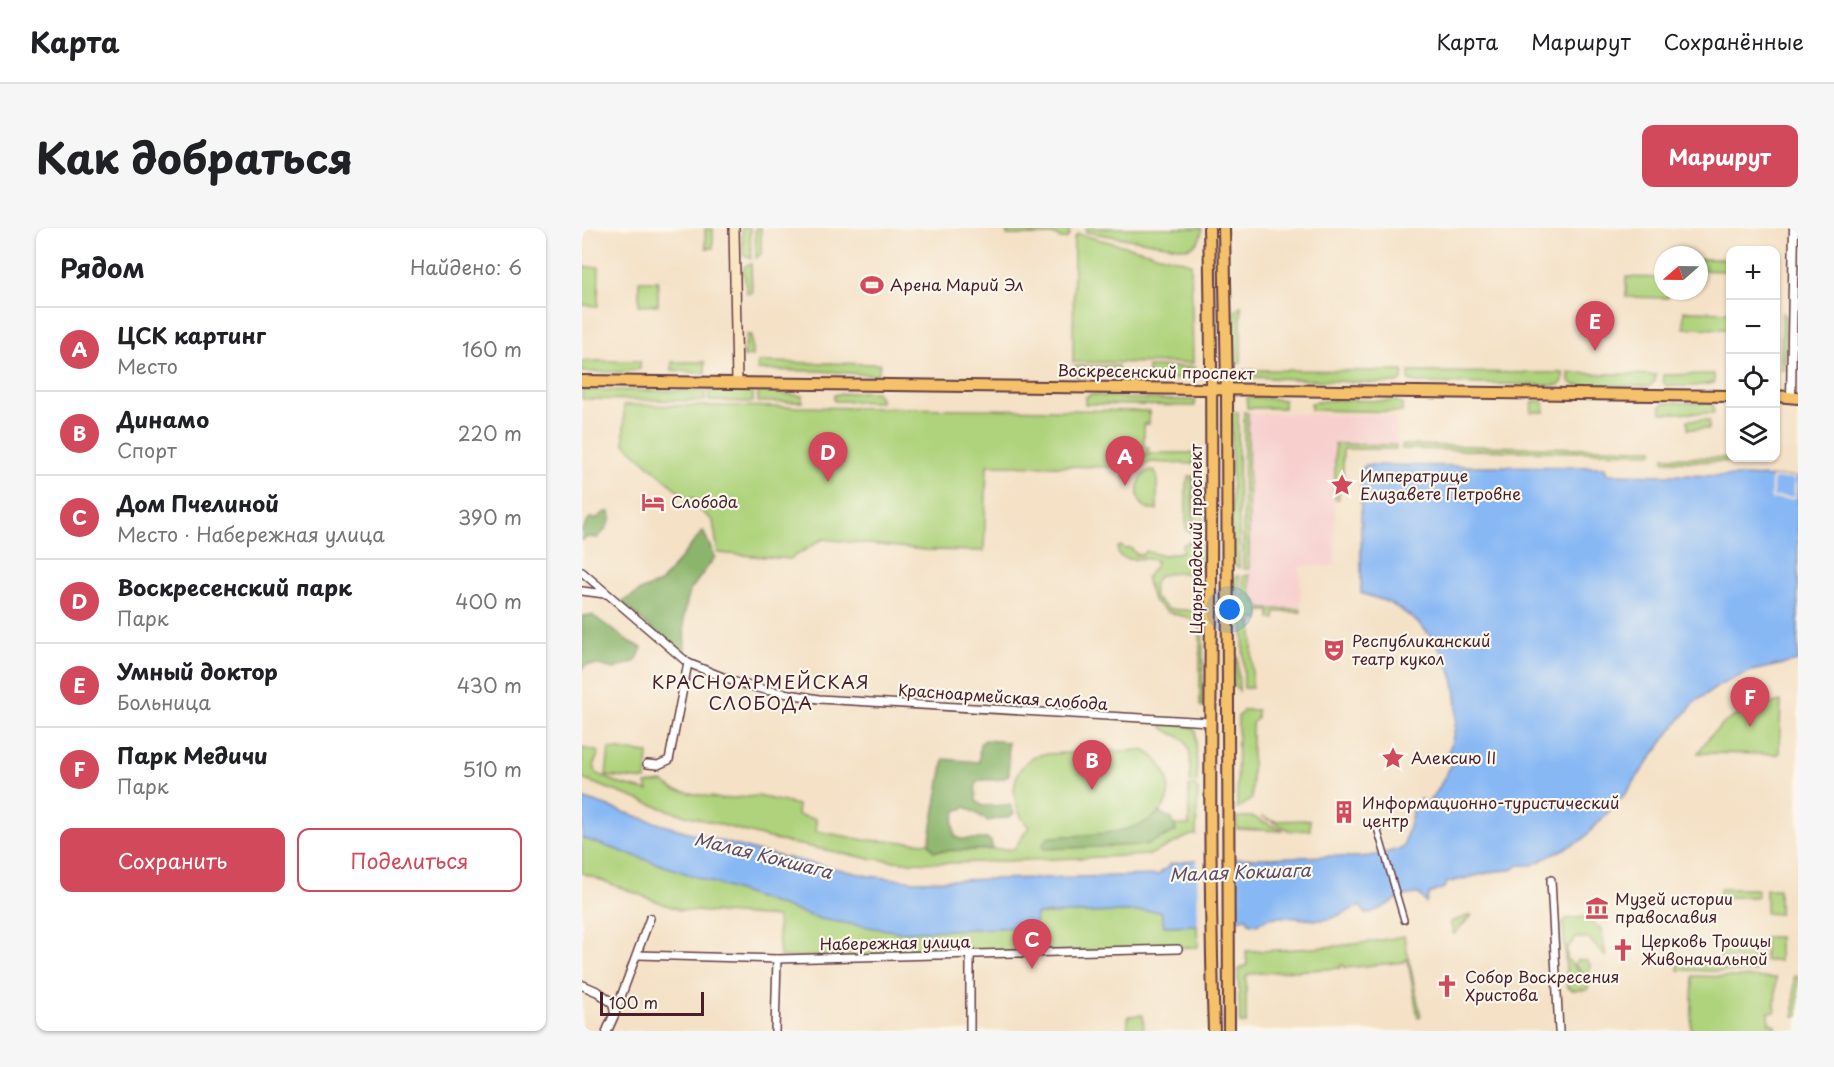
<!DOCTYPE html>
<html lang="ru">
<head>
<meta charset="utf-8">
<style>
  :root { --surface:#fff; --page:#f6f6f6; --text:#202124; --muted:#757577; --line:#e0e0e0; --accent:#d1495b }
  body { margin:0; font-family:"Playpen Sans",sans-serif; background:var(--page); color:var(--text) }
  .controls { position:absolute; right:18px; top:18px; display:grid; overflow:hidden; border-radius:12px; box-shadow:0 2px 4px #0004 }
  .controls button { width:54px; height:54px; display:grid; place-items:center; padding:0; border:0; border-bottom:2px solid var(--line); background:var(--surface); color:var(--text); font:30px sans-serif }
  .compass { position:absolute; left:1072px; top:18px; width:54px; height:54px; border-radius:50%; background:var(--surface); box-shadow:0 2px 4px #0004; rotate:250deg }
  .scale { position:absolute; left:18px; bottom:15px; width:104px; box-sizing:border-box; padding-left:6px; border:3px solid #4a1f2b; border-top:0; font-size:16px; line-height:21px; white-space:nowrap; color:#4a1f2b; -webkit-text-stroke:4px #fbf7ec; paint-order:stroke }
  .you { position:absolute; left:648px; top:382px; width:21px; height:21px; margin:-15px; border:4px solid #fff; border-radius:50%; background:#1a73e8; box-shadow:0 0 0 9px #1a73e833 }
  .badge { display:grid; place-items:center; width:39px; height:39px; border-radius:50%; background:var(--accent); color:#fff; font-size:20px; font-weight:700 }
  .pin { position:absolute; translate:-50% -50px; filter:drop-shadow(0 2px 3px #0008) }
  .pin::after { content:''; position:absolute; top:32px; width:21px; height:18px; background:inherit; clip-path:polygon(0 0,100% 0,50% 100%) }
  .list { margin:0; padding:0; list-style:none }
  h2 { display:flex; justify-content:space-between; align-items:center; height:78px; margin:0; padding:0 24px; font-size:26px }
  h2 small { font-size:20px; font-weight:400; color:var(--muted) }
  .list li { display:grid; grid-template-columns:39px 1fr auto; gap:18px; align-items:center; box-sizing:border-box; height:84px; padding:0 24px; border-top:2px solid var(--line) }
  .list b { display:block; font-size:22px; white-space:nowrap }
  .list p { margin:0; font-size:20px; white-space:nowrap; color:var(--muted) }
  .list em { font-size:20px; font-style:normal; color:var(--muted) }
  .actions { display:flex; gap:12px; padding:18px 24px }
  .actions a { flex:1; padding:14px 0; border:2px solid var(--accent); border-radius:12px; text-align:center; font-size:21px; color:var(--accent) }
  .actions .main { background:var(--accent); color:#fff }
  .icon { flex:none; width:33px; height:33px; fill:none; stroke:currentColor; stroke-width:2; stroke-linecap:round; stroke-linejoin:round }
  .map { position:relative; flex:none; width:1216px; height:803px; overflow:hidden; border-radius:12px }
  header { display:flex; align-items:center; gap:36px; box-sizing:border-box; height:84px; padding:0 30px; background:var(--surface); border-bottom:2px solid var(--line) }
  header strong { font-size:28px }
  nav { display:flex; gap:33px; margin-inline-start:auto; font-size:21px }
  .intro { display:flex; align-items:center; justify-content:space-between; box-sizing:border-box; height:144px; padding:0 36px }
  h1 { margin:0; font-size:42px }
  .button { padding:15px 27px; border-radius:12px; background:var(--accent); color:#fff; font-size:21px; font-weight:700 }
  main { display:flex; gap:36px; padding:0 36px }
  aside { flex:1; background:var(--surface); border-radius:12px; box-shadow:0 2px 4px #0004 }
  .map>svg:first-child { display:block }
  .built { fill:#f7d0ce }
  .green { fill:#afd37c; stroke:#7c7954; stroke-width:1.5 }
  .forest { fill:#8bb56c; stroke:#6a6a4c; stroke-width:1.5 }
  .water { fill:#88b8f4; stroke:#696c90; stroke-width:1.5 }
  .pier { fill:#f4e1c6; fill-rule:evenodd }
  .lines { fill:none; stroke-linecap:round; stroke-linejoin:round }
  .pedestrian-casing { stroke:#643c42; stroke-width:8 }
  .minor-casing { stroke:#643c42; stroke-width:10 }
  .tertiary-casing { stroke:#643c42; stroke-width:11 }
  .secondary-casing { stroke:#643c42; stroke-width:12 }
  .primary-casing { stroke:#643c42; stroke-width:14 }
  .pedestrian { stroke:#fff; stroke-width:5 }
  .minor { stroke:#fff; stroke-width:7 }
  .tertiary { stroke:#fff; stroke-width:8 }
  .secondary { stroke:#fbe6c4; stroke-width:9 }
  .primary { stroke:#f5c16b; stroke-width:10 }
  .labels { text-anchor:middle; stroke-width:4.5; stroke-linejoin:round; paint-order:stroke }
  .poi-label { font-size:16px; fill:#4a1f2b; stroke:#fbf7ec; text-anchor:start }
  .street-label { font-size:16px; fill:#4a1f2b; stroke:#fbf7ec }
  .neighbourhood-label { font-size:18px; letter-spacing:1.5px; fill:#4a1f2b; stroke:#fbf7ec }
  .water-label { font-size:18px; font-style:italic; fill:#5d4d67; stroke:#fbf7ec }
</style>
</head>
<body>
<header>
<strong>Карта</strong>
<nav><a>Карта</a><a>Маршрут</a><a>Сохранённые</a></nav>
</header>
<div class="intro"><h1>Как добраться</h1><a class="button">Маршрут</a></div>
<main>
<aside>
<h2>Рядом<small>Найдено: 6</small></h2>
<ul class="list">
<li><span class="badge">A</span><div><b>ЦСК картинг</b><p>Место</p></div><em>160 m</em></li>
<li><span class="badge">B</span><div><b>Динамо</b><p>Спорт</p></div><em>220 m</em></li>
<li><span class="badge">C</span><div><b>Дом Пчелиной</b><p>Место · Набережная улица</p></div><em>390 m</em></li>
<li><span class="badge">D</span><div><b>Воскресенский парк</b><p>Парк</p></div><em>400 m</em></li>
<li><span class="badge">E</span><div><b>Умный доктор</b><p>Больница</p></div><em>430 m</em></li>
<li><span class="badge">F</span><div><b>Парк Медичи</b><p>Парк</p></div><em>510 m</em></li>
</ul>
<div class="actions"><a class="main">Сохранить</a><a>Поделиться</a></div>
</aside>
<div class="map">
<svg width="1216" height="803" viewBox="0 0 1216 803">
  <rect width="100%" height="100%" fill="#fbf7ec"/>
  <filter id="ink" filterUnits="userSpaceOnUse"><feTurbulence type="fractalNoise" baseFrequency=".0167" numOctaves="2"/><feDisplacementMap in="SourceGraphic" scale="12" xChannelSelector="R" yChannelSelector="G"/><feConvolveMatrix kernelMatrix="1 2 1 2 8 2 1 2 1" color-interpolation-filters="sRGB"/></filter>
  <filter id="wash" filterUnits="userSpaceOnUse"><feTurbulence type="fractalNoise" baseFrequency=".008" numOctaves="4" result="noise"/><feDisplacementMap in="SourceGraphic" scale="24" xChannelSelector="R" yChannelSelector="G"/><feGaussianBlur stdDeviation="1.35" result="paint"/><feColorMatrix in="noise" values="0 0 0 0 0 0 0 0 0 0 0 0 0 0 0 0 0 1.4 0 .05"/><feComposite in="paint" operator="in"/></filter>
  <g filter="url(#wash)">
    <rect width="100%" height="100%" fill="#f4e1c6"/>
    <!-- built -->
    <path class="built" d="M666,185L806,187L814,193V217H753V338H718L719,381H680L668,364L666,354Z"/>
    <!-- green -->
    <g class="green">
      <path d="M160,0H168L169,31L161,27Z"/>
      <path d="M173,0H179V26L174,30Z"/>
      <path d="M425,0H487V8L484,11H478L474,7H425Z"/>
      <path d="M504,0H620C620,11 614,19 603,20L504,4Z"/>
      <path d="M123,1H131V20H124Z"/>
      <path d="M496,6L609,35L611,135L491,134L492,10Z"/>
      <path d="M1117,31H1146V43L1117,42Z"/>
      <path d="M169,36L170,65H165L161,41L164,37Z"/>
      <path d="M0,39H17L16,78L0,77Z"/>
      <path d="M1044,49L1081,50V63H1086V70L1044,69Z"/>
      <rect x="57" y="53" width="19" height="24"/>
      <path d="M659,78V135L653,136V82Z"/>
      <path d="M1102,83L1148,84V101L1102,100Z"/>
      <path d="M1200,84L1204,88L1203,142H1199Z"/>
      <path d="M165,107H169L170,128L161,129Z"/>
      <path d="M0,133H58V141L43,144H0Z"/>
      <path d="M90,134H123V146L90,142Z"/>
      <path d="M176,134L298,136L296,146L293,147L238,143L175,142Z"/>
      <path d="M492,138H536V147L498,150L493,147Z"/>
      <path d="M566,139H613V151H587L566,147Z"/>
      <path d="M661,142L821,143L820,152L815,155C765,155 715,150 665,149L661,148Z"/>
      <path d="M827,144L981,145V153L977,157L833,155L827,152Z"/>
      <path d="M987,145L1074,147L1073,153L1068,158L993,157L987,153Z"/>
      <path d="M1132,146V155L1112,158H1085L1081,154V147Z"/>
      <path d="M0,162L123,163V173L0,171Z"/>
      <path d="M176,162L220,168V174H176Z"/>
      <path d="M127,163H171V174L127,173Z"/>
      <path d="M275,164H294L298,170V174L252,173V167Z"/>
      <path d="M509,166L545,171L609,172H613V178L503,176L504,169Z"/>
      <path d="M668,169L702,172V180H665V170Z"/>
      <path d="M749,172L815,173L820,176V184L729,182V175Z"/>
      <path d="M953,173H959L962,176L963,184H949L950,176Z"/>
      <path d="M1082,175H1127L1131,177L1132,185H1079V178Z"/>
      <path d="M42,177L567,183V196H562V219H567L566,224L539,239L405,237L402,323L344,322L241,311L208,331L136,325L131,293L112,277V270H104L42,215Z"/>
      <path d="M650,184H656L657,340L650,336Z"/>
      <path d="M662,184L666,185L667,341H661Z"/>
      <rect x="1106" y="192" width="21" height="9"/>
      <path d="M753,216L814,217V221H761V252L757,253V271H753Z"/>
      <path d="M820,217L1071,221V225L820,221Z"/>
      <path d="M571,225H612L611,236L568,234L553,242L549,251L541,250C546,236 558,231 571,225Z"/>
      <path d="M1082,229L1167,230V234L1082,233Z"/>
      <path d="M569,242L573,244L575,248V282C551,284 550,249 569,242Z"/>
      <path d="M615,247L619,250L621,255V298L618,302L612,305V248Z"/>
      <path d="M607,248H610V305L605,303L604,298V256Z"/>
      <path d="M610,313L613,345C602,346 576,341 572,355C571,359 572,365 572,369L586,381L614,383L615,392L585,384L571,372L565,353V348L573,339L574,333C561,326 548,337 536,326V319L539,318L543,321L549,320L554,326L560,327L564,323C577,328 587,328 601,323L600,317Z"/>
      <path d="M613,313C625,318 622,330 622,340L616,345Z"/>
      <path d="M667,347L668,364L680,381H719V384H693V391H688V383H678V392L662,390L661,348Z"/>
      <path d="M654,348H657V390L654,389C652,377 646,358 654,348Z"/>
      <path d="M618,383L621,386V479L618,478Z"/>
      <path d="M661,394H670V460H662Z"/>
      <path d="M654,429H656L657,463L652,458Z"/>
      <path d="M1199,473L1197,526L1116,525C1122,517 1127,508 1134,502C1151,485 1176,479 1199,473Z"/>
      <path d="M662,482H675V491L670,495V571L655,581L656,489Z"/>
      <path d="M584,494L604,497L614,502L615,554H608C607,540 613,516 596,508C589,505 585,504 580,498Z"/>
      <path d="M0,520L17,524L12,536L14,545L38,556L66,563L64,556L81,554L93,562L139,571L176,568L216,577L215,587L234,591V603L283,612L347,615L352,623L432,621L447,599C425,577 426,533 462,526L561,522C574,528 583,540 586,554C595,609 503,607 467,609L461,619L563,617L594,603L593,597H607V558H613L616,562L614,607H609L567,627L372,635L322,634L284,630L198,613L85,582L0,551Z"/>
      <path d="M27,521L66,525L64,552L24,548Z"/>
      <path d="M679,588L689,593L728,592V602L709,603Z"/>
      <path d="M655,589H671L702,603L655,601Z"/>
      <path d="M0,610L238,691L580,683L582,698L615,697L616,719L390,726V720L371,721V726L198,729L195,689L98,682L0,645Z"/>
      <rect x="1138" y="661" width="37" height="8"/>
      <path d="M1184,661H1197V686L1184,685Z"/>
      <path d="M890,687L872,706L868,694Z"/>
      <path d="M1003,689L1019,701L1024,729L1006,710H994L985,720V731L1006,754V762H990L985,759L981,695L984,691Z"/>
      <path d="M822,708L839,789L836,790L826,733L824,731L822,734L763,740L762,737H759L758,740L711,743L707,742V743L667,746L664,749V795H658L656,742L665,737L664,723C717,722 769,719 822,708Z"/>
      <rect x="1183" y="709" width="14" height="24"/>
      <path d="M1138,723H1173V731L1138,730Z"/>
      <path d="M996,732H1004L1008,736L1006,752L992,736Z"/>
      <path d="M1097,735L1174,736V744L1096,742Z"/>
      <path d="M1111,748L1194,750L1193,784H1187V795L1193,797V803H1109Z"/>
      <rect x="1212" y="748" width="4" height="40"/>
      <path d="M561,787L562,803H546V788Z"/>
    </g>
    <!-- forest -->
    <g class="forest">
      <path d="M23,284H28L29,290L23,302L15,310L6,309L0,312V302L8,290L14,291Z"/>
      <path d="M121,303L133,329L107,364L102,388L103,424L67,399L40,374L60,362L78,355Z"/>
      <path d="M10,387L48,414L60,420L54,433L32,441L17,437H4L0,441V388Z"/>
      <path d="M403,512L426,514L427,546C418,558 397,546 394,557C393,561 394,569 394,573L401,578L428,577L432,585L427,589L406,593L384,579L374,583L371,594L373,608L378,611H406L409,614L411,621L352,623L347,615L362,531L397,534L398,516Z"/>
      <path d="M577,584L590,591L594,603L563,617L462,621L461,619L462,614L467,609C501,607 554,608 577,584Z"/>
    </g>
    <!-- water -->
    <path class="water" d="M784,237L1023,239L1025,246L1216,249V433L1169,443L1140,456L1113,474L1086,506L1044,565L1000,612L950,637H937L930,642L914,643L864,655L862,660L847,666L844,675L837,666C815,665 806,681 784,686L778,678C768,682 757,688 746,691C725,696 694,680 675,697L667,695L665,690L615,697L582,698L579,683L454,686L453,696L439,699L318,704L238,691L0,610V570L78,596L174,623L287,648L333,653L576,647L589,636L613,632L752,628C779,631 797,628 822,619C823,606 831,593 830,580L838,571L845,576L855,563L871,534L864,530C890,468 867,408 809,376C800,371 789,369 779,365V242Z"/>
    <!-- pier -->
    <g class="pier">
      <path d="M1189,249H1214V271H1189ZM1191,251H1212V269H1191Z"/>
      <path d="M653,628L654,694L616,699L615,629Z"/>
    </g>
  </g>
  <g filter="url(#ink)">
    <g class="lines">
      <!-- pedestrian casing -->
      <g class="pedestrian-casing">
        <path id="pedestrian" d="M795,600L822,692"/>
      </g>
      <!-- minor casing -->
      <g class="minor-casing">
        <g id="minor">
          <path d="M0,344L106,435L153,454L183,462L237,471L628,494"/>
          <path d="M0,363L23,366"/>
          <path d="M65,536L76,537L87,532L106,435"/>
          <path d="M969,652L977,803"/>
          <path d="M55,727L195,731L596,721"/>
          <path d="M33,785L68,690"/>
          <path d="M193,803L195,731"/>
          <path d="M388,803V727"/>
        </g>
      </g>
      <!-- tertiary casing -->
      <g class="tertiary-casing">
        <g id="tertiary">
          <path d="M1209,168L1212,0"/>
          <path d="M0,757L16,764L31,775L33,785L25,803"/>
        </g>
      </g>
      <!-- secondary casing -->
      <g class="secondary-casing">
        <path id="secondary" d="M152,0L155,154"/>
      </g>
      <!-- primary casing -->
      <g class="primary-casing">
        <g id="primary">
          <path d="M627,0C634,268 623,535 632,803"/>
          <path d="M642,0L645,160L647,803"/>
          <path d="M0,153L1148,168"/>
          <path d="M1194,168L1216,170"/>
        </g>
      </g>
      <!-- pedestrian -->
      <use href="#pedestrian" class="pedestrian"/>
      <!-- minor -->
      <use href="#minor" class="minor"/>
      <!-- tertiary -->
      <use href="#tertiary" class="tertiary"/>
      <!-- secondary -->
      <use href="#secondary" class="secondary"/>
      <!-- primary -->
      <use href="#primary" class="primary"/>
    </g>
  </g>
  <!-- icons -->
  <defs>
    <g id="stadium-bare" transform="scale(1.8)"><path d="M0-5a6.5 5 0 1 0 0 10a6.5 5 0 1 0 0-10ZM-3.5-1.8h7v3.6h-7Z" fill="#d1495b" stroke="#fbf7ec" stroke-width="2.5" paint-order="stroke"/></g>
    <g id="sight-bare" transform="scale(1.8)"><path d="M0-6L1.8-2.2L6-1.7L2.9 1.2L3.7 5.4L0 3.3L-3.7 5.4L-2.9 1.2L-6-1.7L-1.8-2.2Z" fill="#d1495b" stroke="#fbf7ec" stroke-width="2.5" paint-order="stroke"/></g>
    <g id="hotel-bare" transform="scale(1.8)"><path d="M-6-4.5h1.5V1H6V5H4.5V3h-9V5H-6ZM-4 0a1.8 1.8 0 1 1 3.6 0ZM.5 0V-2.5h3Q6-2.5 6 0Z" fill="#d1495b" stroke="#fbf7ec" stroke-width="2.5" paint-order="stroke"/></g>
    <g id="theatre-bare" transform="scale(1.8)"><path d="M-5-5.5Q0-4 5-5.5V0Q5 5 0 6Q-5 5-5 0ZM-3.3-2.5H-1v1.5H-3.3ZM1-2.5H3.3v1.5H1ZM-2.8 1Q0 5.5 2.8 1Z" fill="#d1495b" stroke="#fbf7ec" stroke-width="2.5" paint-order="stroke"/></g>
    <g id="building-bare" transform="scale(1.8)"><path d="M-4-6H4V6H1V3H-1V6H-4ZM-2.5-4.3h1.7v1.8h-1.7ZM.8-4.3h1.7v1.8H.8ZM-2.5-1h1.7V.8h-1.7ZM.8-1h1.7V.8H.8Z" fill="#d1495b" stroke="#fbf7ec" stroke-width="2.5" paint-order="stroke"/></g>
    <g id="museum-bare" transform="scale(1.8)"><path d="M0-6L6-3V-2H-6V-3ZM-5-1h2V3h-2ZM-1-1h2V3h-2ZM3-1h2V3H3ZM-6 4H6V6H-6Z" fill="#d1495b" stroke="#fbf7ec" stroke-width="2.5" paint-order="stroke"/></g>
    <g id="church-bare" transform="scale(1.8)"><path d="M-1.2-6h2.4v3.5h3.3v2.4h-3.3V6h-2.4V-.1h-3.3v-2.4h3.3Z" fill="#d1495b" stroke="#fbf7ec" stroke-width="2.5" paint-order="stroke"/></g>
  </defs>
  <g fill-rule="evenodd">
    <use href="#stadium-bare" x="290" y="57"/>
    <use href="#sight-bare" x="760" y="257"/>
    <use href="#hotel-bare" x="71" y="274"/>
    <use href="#theatre-bare" x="752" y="422"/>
    <use href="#sight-bare" x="811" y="530"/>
    <use href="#building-bare" x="762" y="584"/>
    <use href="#museum-bare" x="1015" y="680"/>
    <use href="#church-bare" x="1041" y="722"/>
    <use href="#church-bare" x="865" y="758"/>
  </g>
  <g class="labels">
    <!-- poi labels -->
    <g class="poi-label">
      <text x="308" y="63">Арена Марий Эл</text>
      <text x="778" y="254">Императрице<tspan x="778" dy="18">Елизавете Петровне</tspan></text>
      <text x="89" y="280">Слобода</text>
      <text x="770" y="419">Республиканский<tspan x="770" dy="18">театр кукол</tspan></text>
      <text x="829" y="536">Алексию II</text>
      <text x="780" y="581">Информационно-туристический<tspan x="780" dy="18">центр</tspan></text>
      <text x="1033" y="677">Музей истории<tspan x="1033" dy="18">православия</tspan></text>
      <text x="1059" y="719">Церковь Троицы<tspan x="1059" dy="18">Живоначальной</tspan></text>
      <text x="883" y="755">Собор Воскресения<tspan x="883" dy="18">Христова</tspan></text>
    </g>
    <!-- street labels -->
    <g class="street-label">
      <text transform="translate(574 144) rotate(1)" y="6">Воскресенский проспект</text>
      <text transform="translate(614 311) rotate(-90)" y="6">Царьградский проспект</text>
      <text transform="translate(421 469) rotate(4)" y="6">Красноармейская слобода</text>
      <text transform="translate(313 715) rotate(-1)" y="6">Набережная улица</text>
    </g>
    <!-- neighbourhood labels -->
    <g class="neighbourhood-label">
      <text x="179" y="461">КРАСНОАРМЕЙСКАЯ<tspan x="179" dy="21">СЛОБОДА</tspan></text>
    </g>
    <!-- water labels -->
    <g class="water-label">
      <text transform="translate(181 628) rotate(14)" y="6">Малая Кокшага</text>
      <text transform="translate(658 645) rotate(-2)" y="6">Малая Кокшага</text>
    </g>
  </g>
</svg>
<div class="controls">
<button>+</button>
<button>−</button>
<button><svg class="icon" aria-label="locate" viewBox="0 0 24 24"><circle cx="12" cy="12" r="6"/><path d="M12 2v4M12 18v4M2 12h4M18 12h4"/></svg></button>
<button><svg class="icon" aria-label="layers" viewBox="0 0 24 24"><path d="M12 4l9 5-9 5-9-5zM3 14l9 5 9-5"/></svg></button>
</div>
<svg class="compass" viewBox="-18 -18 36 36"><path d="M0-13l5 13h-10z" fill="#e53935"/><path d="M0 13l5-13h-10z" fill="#757577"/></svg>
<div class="scale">100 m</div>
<div class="you"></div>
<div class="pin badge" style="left:543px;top:258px">A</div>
<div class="pin badge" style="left:510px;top:562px">B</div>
<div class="pin badge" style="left:450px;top:741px">C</div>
<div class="pin badge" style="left:246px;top:254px">D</div>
<div class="pin badge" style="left:1013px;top:123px">E</div>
<div class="pin badge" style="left:1168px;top:499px">F</div>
</div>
</main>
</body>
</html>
